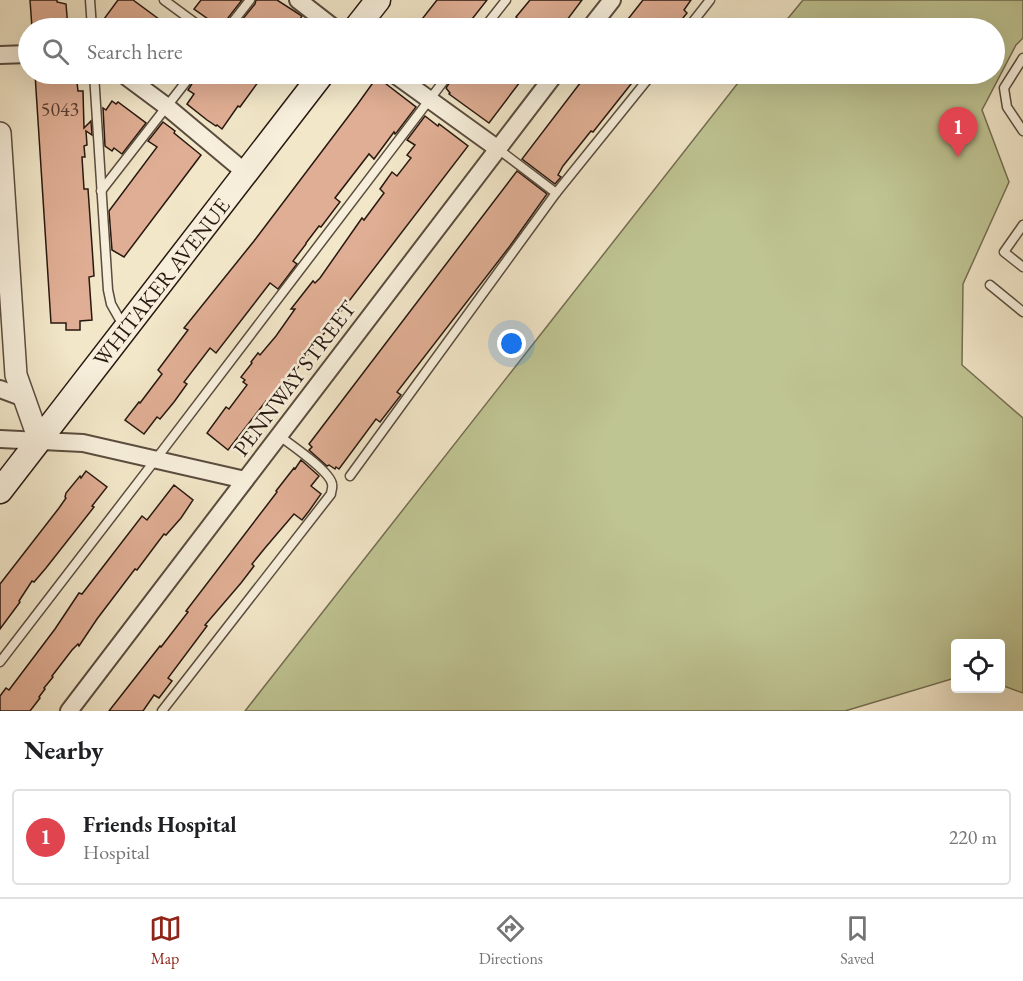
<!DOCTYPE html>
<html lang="en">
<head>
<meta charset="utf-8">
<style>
  :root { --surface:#fff; --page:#f2f2f2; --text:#202124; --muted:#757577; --line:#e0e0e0; --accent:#8f2418 }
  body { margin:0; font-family:"EB Garamond",serif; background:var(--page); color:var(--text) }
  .controls { position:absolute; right:18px; bottom:18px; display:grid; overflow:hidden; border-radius:6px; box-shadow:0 6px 24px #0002 }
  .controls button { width:54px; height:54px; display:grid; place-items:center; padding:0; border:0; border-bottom:2px solid var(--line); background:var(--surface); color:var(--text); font:30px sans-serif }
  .you { position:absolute; left:512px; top:344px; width:21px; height:21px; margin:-15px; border:4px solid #fff; border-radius:50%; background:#1a73e8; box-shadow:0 0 0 9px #1a73e833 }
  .badge { display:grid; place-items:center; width:39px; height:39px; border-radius:50%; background:var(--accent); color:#fff; font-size:20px; font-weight:700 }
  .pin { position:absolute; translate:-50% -50px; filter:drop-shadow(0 2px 3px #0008) }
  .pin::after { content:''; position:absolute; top:32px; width:21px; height:18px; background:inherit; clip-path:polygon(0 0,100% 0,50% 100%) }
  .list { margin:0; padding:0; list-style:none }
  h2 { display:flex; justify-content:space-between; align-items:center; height:78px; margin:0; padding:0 24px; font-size:26px }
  h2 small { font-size:20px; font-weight:400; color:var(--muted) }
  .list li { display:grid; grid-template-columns:39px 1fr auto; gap:18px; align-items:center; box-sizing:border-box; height:96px; margin:0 12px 12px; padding:0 12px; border:2px solid var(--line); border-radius:6px }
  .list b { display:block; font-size:22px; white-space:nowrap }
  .list p { margin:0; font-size:20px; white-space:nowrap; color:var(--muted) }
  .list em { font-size:20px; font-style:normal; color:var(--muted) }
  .icon { flex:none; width:33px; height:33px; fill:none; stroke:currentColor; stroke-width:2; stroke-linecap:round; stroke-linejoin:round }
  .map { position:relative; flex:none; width:1023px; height:711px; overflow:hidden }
  .search { position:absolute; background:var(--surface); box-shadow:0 6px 24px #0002; left:18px; right:18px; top:18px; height:66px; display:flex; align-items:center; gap:15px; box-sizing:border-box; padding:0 21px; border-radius:33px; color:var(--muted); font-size:22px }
  .sheet { height:186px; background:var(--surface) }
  nav { display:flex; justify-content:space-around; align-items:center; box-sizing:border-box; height:84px; border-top:2px solid var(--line); background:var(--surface); font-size:16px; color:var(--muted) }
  nav a { display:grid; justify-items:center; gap:3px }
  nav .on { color:var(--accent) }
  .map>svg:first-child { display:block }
  .green { fill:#bfc493; stroke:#746e52; stroke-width:1.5 }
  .building { fill:#e0ae94; stroke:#281810; stroke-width:1.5 }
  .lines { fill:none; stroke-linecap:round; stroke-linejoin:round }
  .service-casing { stroke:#5a4c3e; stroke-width:11 }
  .minor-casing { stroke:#5a4c3e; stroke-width:20 }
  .tertiary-casing { stroke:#5a4c3e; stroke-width:24 }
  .secondary-casing { stroke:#281810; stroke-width:27 }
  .service { stroke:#f7efdc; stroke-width:8 }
  .minor { stroke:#f7efdc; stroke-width:16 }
  .tertiary { stroke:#f7efdc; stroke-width:21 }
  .secondary { stroke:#f7efdc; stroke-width:24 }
  .labels { text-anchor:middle; stroke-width:5; stroke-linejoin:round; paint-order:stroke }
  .number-label { font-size:20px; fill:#563e31 }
  .street-label { font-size:22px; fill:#281810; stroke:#f7efdc }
</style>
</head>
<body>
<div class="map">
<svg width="1023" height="711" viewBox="0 0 1023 711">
  <rect width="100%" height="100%" fill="#f2e7c9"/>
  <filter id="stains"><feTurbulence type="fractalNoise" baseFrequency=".00333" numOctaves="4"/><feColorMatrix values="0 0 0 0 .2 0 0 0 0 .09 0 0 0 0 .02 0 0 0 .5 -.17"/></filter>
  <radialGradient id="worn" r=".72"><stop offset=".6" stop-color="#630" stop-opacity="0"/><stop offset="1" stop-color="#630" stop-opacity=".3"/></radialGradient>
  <!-- green -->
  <path class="green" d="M803,0H1023V38L1016,45L982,110L1009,182L963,284L962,365L1023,418V693L1001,685L1000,644H956L955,678L845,711H245L745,74H994V28H780Z"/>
  <!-- building -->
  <g class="building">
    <path d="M30,0H57V2L66,4L68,28H32Z"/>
    <path d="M118,0H133L171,28H108L101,23Z"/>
    <path d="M201,0H242L221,27L212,20L211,21L194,9Z"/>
    <path d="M256,0H277L302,16L300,19L311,28H240L237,26L255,4Z"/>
    <path d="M437,0H487L465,28H415Z"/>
    <path d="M530,0H582L561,28H513L519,20L516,17Z"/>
    <path d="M643,0H691L684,10L687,13L675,28H621Z"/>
    <path d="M35,74H76L78,91H83L84,128L91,121L92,135L86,131L87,145L84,146L85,157H82L84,189H88L92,246L94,276L89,277L92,320L80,321V330H66V323H51Z"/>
    <path d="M198,74H264L240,107L238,106L222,129L217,125L216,126L207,120L187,104L194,94L188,90Z"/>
    <path d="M455,74H526L489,123L449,94L450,93L446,88Z"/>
    <path d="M587,74H639L593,132L591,131L563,166L558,175L561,177L555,184L522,159Z"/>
    <path d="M377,77L416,107L397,132L395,134L394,132L374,159L369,154L335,198L340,202L321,227L319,226L306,243V244L293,261L297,264L278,289L270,283L216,353L210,348L184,382L187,384L174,402L160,419L157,417L144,434L125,420L139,402L140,403L162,374L158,370L188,330L184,328L254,241L357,105Z"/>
    <path d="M112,101L116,104L118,102L146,123L122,154L114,148L112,151L105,146L103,108L106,110Z"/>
    <path d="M425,116L438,126L439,124L468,146L270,404L266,401L228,450L207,433L226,407L229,409L247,385L243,382L245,380L241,377L252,363L251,362L258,353L260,355L276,336L295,309H291L313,281L315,283L320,278L362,218L364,220L384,193L380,189L392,172L397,176L411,158L407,155L415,145L407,140Z"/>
    <path d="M163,122L175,131L174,133L201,155L124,257L112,250L109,211L157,147L148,141Z"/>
    <path d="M517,171L547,194L510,246L397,392L401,395L380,422L376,419L339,469L336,467L335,469L329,465L327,466L309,450L312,447L309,444Z"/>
    <path d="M301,460L319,476L311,486L321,494L309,511L302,520L294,514L265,548L252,564L254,566L241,583L205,625L207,626L168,678L172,681L159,698L154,695L143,711H109L160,646L161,647L188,612L186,611L277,492L276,491L294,468L295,469Z"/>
    <path d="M86,471L107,487L92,506L94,507L46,568L34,582L32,581L19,601L20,602L0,629V584L59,508L66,498L65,497L66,493L80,476L81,478Z"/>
    <path d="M174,485L193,500L181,518L166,535L164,534L137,570L135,569L97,619L79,646L78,644L72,650L52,676L53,677L44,688L45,689L39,697L40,698L30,711H0V696L6,688L9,690L55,629L79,593L82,594L142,516L147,520Z"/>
  </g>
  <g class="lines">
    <!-- service casing -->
    <g class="service-casing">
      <g id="service">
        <path d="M90,0L92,28"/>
        <path d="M164,0L202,28"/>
        <path d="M228,28L250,0"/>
        <path d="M484,28L506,0"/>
        <path d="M688,28L710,0"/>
        <path d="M1023,58L1004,88L1007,107L1023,131"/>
        <path d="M94,74L108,290L111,304L124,327"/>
        <path d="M498,149L556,193"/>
        <path d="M101,191L192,74"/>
        <path d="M1023,225L1004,252L1023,267"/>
        <path d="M990,285L1023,312"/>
        <path d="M350,476L556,193L652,74"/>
        <path d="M0,662L156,459L449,74"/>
        <path d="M162,711L331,494C331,491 333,488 332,484C330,471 290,444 278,435"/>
      </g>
    </g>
    <!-- minor casing -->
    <g class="minor-casing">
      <g id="minor">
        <path d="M298,0L334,28"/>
        <path d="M590,28L612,0"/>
        <path d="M0,55L28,54"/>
        <path d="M123,74L166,106L246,173"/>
        <path d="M394,74L498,149"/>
        <path d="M0,389L24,398"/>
        <path d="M0,439L83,443L245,480"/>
        <path d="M69,711L555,74"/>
      </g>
    </g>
    <!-- tertiary casing -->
    <g class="tertiary-casing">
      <path id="tertiary" d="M0,133L16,375L39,440"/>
    </g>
    <!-- secondary casing -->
    <g class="secondary-casing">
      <g id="secondary">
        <path d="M356,28L378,0"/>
        <path d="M0,491L322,74"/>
      </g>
    </g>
    <!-- service -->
    <use href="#service" class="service"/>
    <!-- minor -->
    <use href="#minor" class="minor"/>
    <!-- tertiary -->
    <use href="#tertiary" class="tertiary"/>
    <!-- secondary -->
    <use href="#secondary" class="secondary"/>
  </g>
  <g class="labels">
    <!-- number labels -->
    <g class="number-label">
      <text x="60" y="116">5043</text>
    </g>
    <!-- street labels -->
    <g class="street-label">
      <text transform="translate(161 282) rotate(-52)" y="8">WHITAKER AVENUE</text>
      <text transform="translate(294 378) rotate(-53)" y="8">PENNWAY STREET</text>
    </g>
  </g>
  <rect width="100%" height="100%" filter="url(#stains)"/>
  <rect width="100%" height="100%" fill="url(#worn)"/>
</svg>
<div class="controls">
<button><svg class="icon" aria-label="locate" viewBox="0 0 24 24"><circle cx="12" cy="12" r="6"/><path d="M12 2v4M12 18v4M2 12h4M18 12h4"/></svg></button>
</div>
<div class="you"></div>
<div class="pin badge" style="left:958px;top:157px;background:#e0444e">1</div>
<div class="search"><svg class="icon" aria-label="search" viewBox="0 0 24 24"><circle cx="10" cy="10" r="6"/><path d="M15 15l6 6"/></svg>Search here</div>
</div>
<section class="sheet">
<h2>Nearby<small></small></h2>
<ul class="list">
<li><span class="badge" style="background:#e0444e">1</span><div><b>Friends Hospital</b><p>Hospital</p></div><em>220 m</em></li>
</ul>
</section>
<nav>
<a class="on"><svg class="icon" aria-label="map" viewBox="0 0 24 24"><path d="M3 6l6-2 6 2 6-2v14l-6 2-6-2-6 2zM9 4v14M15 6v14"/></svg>Map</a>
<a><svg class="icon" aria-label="directions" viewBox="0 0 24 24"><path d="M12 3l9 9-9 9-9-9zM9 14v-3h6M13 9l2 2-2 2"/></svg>Directions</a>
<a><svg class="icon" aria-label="saved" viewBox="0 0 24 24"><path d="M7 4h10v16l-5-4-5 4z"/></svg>Saved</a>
</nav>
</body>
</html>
